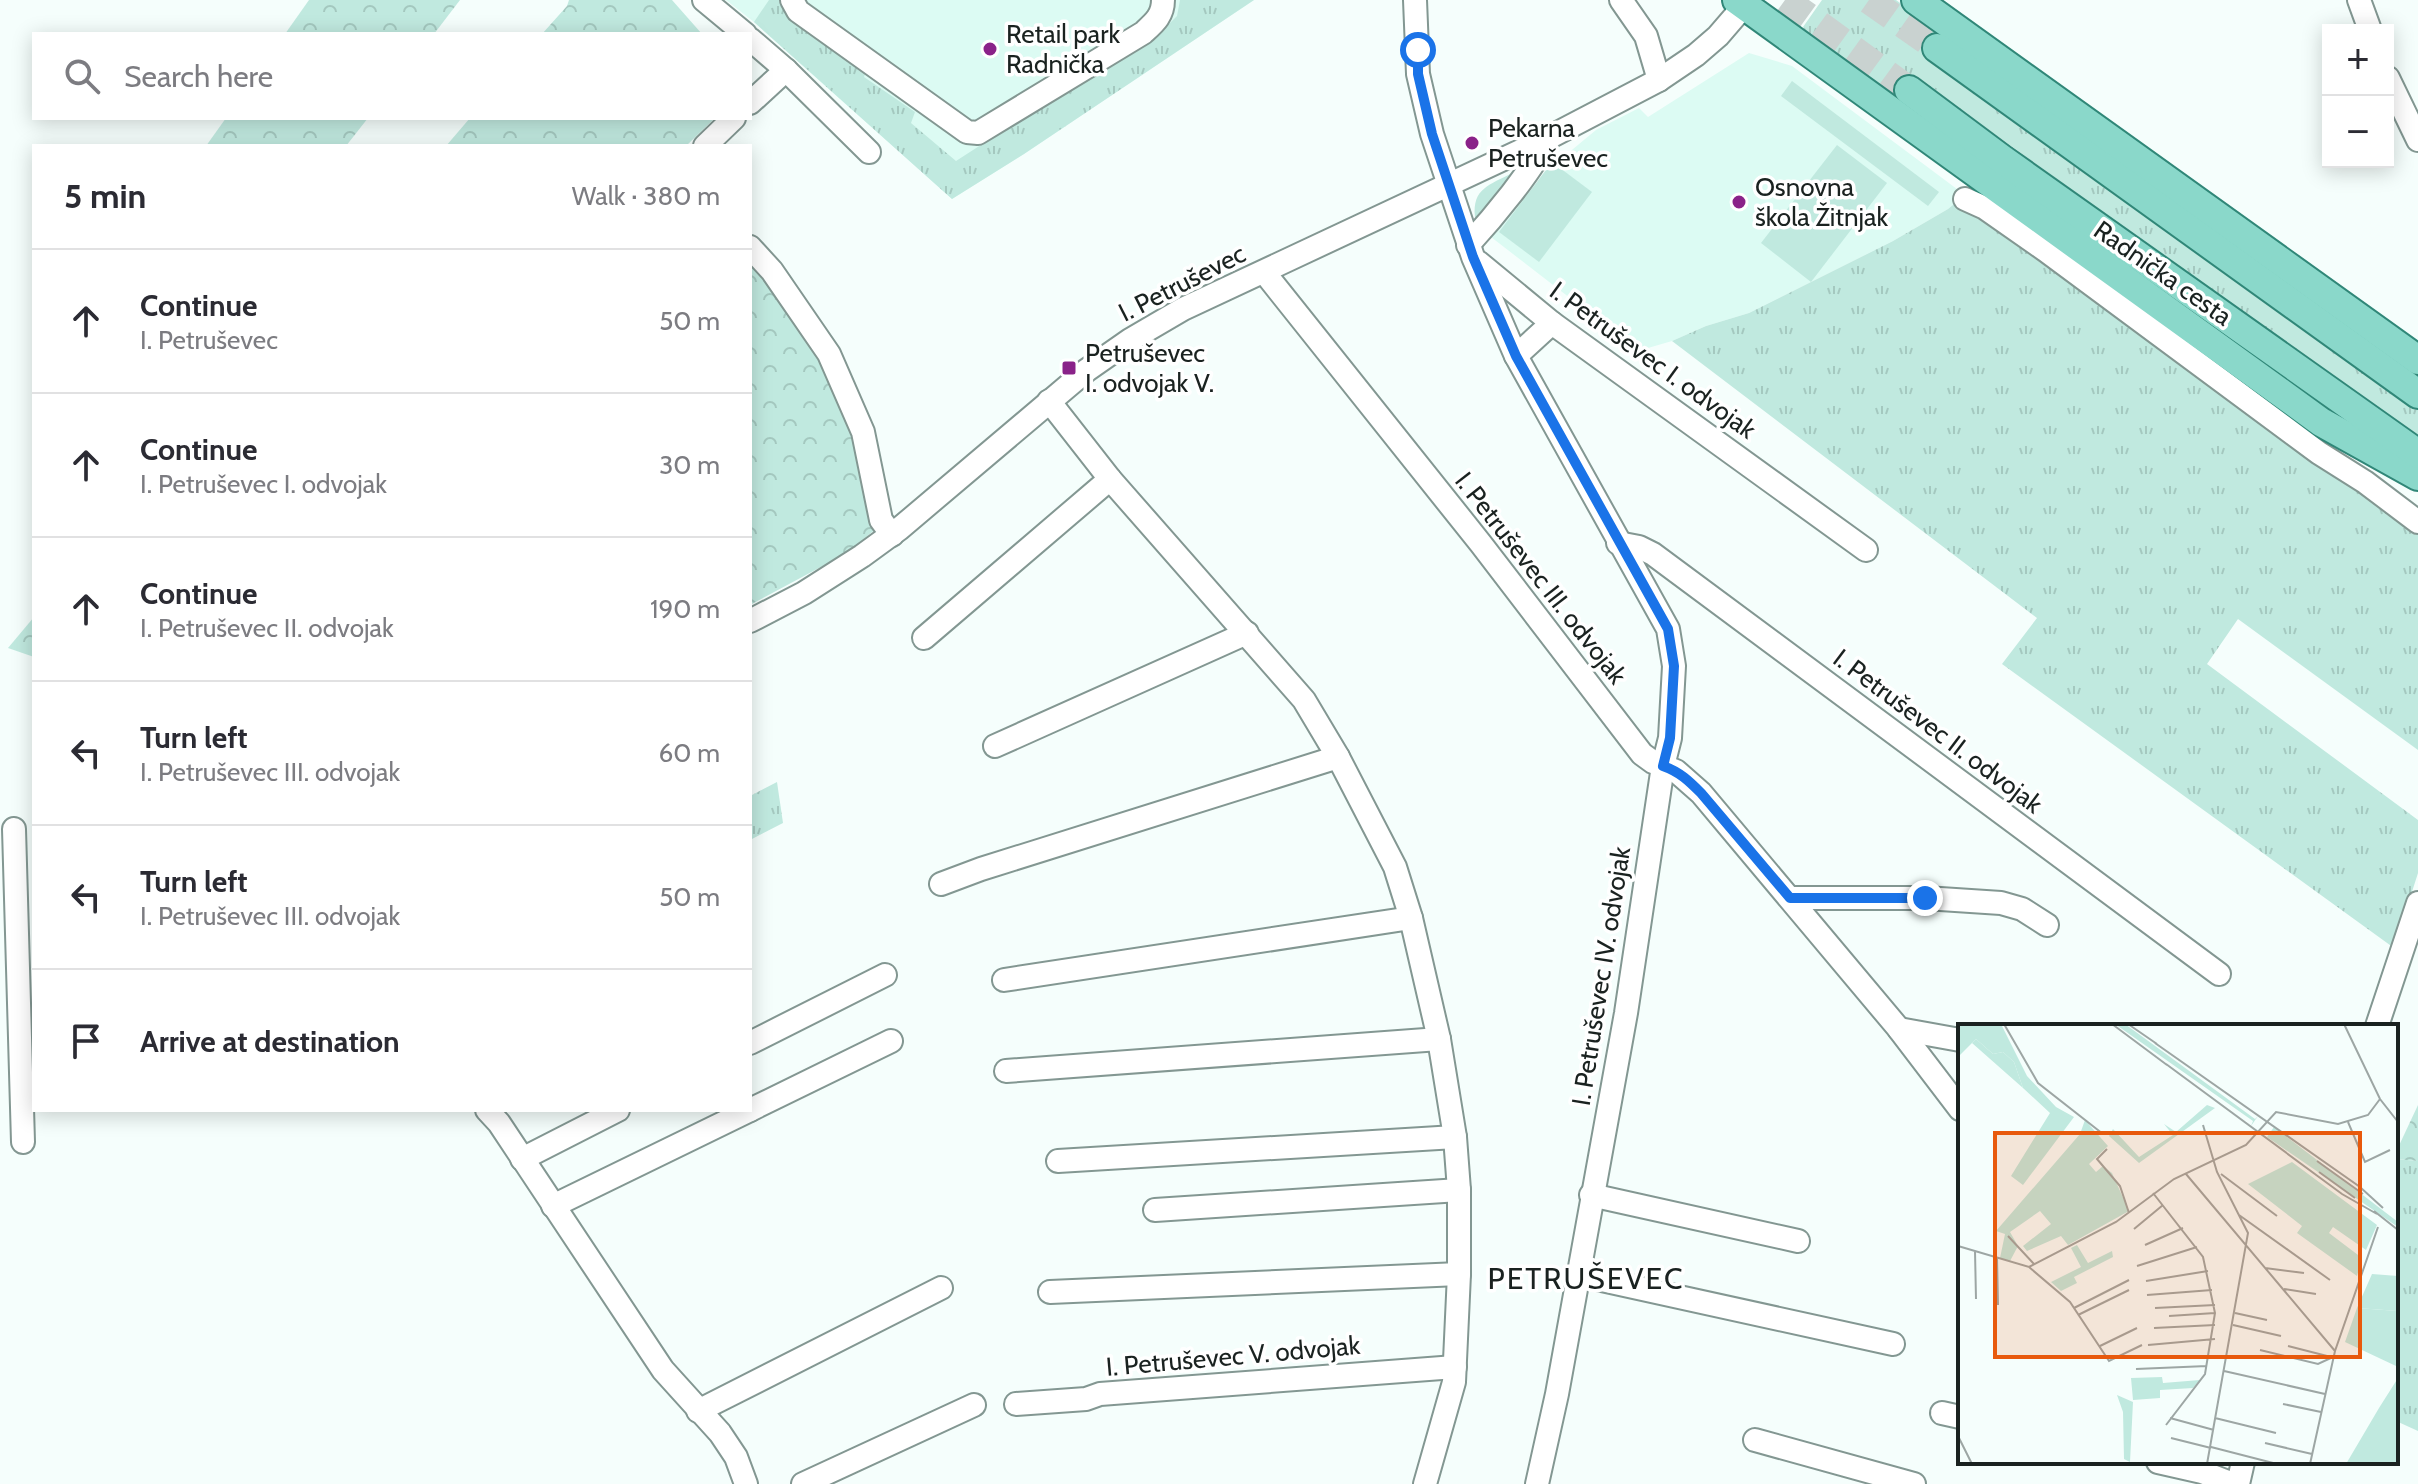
<!DOCTYPE html>
<html lang="en">
<head>
<meta charset="utf-8">
<style>
  :root { --surface:#fff; --page:#f2f2f3; --text:#2b2b33; --muted:#7c7c81; --line:#e1e1e2 }
  body { margin:0; font-family:Cabin,sans-serif; background:var(--page); color:var(--text) }
  .controls { position:absolute; right:24px; top:24px; display:grid; overflow:hidden; border-radius:0px; box-shadow:0 4px 20px #0003 }
  .controls button { width:72px; height:72px; display:grid; place-items:center; padding:0; border:0; border-bottom:2px solid var(--line); background:var(--surface); color:var(--text); font:40px sans-serif }
  .stop { position:absolute; width:24px; height:24px; margin:-18px; border:6px solid #1a73e8; border-radius:50%; background:#fff }
  .stop.end { background:#1a73e8; border-color:#fff; box-shadow:0 2px 8px #0008 }
  .list { margin:0; padding:0; list-style:none }
  h2 { display:flex; justify-content:space-between; align-items:center; height:104px; margin:0; padding:0 32px; font-size:34px }
  h2 small { font-size:26px; font-weight:400; color:var(--muted) }
  .list li { display:grid; grid-template-columns:52px 1fr auto; gap:24px; align-items:center; box-sizing:border-box; height:144px; padding:0 32px; border-top:2px solid var(--line) }
  .list b { display:block; font-size:30px; white-space:nowrap }
  .list p { margin:0; font-size:26px; white-space:nowrap; color:var(--muted) }
  .list em { font-size:26px; font-style:normal; color:var(--muted) }
  .icon { flex:none; width:44px; height:44px; fill:none; stroke:currentColor; stroke-width:2; stroke-linecap:round; stroke-linejoin:round }
  .map { position:relative; flex:none; width:2418px; height:1484px; overflow:hidden }
  .search { position:absolute; background:var(--surface); box-shadow:0 4px 20px #0003; left:32px; top:32px; width:720px; height:88px; display:flex; align-items:center; gap:20px; box-sizing:border-box; padding:0 28px; border-radius:0px; color:var(--muted); font-size:30px }
  .panel { position:absolute; background:var(--surface); box-shadow:0 4px 20px #0003; left:32px; top:144px; width:720px; height:968px; border-radius:0px }
  .map>svg:first-child { display:block }
  .built { fill:#dcfbf3 }
  .grass { fill:url(#grass-tufts) }
  .forest { fill:url(#forest-crowns) }
  .park { fill:#c0e9df }
  .lines { fill:none; stroke-linecap:round; stroke-linejoin:round }
  .major-tunnel { stroke:#c9d2d0; stroke-width:28; stroke-dasharray:28 14; stroke-linecap:butt }
  .minor-casing { stroke:#839792; stroke-width:26 }
  .major-casing { stroke:#308778; stroke-width:32 }
  .minor { stroke:#fff; stroke-width:22 }
  .major { stroke:#8ad8ca; stroke-width:28 }
  .route { stroke:#1a73e8; stroke-width:10 }
  .poi-dot { fill:#8a2289; stroke:#fff; stroke-width:3 }
  .labels { text-anchor:middle; stroke-width:7; stroke-linejoin:round; paint-order:stroke }
  .poi-label { font-size:26px; fill:#1a2220; stroke:#fff; text-anchor:start }
  .street-label { font-size:26px; fill:#1a2220; stroke:#fff }
  .quarter-label { font-size:30px; letter-spacing:2px; fill:#1a2220; stroke:#fff }
  .inset-road { fill:none; stroke:#9da6a4; stroke-width:2 }
  .view { fill:#e8590c; fill-opacity:0.15; stroke:#e8590c; stroke-width:4 }
  .inset-edge { fill:none; stroke:#1a2220; stroke-width:4 }
</style>
</head>
<body>
<div class="map">
<svg width="2418" height="1484" viewBox="0 0 2418 1484">
  <defs>
    <pattern id="grass-tufts" width="24" height="20" patternUnits="userSpaceOnUse" patternTransform="scale(2)"><rect width="24" height="20" fill="#c0e9df"/><path d="M3 7l-1-3M5 7V3M7 7l1-3M15 17l-1-3M17 17v-4M19 17l1-3" fill="none" stroke="#a4c8bf"/></pattern>
    <pattern id="forest-crowns" width="20" height="18" patternUnits="userSpaceOnUse" patternTransform="scale(2)"><rect width="20" height="18" fill="#c0e9df"/><path d="M2 6a3 3 0 1 1 6 0M12 15a3 3 0 1 1 6 0" fill="none" stroke="#a4c8bf"/></pattern>
  </defs>
  <rect width="100%" height="100%" fill="#f5fefc"/>
  <!-- built -->
  <g class="built">
    <path d="M726,0H1254L1024,154L952,199L754,22Z"/>
    <path d="M1749,53L1792,66L1965,195L1948,209L1893,241L1749,313L1706,326L1672,341L1648,348L1636,349L1491,237L1513,208L1567,154L1596,130L1639,108L1648,117Z"/>
  </g>
  <!-- grass -->
  <g class="grass">
    <path d="M769,0H783L866,71L864,77L915,112L911,123L956,161L1169,24L1177,16L1180,0H1254L1024,154L952,199L754,22Z"/>
    <path d="M1822,0H1896L1945,36L1928,60L2418,408V440L1917,78L1898,100L1809,35L1803,27Z"/>
    <path d="M1512,173L1478,217H1475C1472,188 1490,185 1512,173Z"/>
    <path d="M1965,195L2418,532V750L2238,619L2207,664L2418,820V873L2394,948L2002,664L2037,618L1672,341L1706,326L1749,313L1893,241L1948,209Z"/>
    <path d="M777,782L783,823L750,840V796Z"/>
    <path d="M2396,1159L2418,1161V1431L2396,1421Z"/>
  </g>
  <!-- forest -->
  <g class="forest">
    <path d="M309,0H460L434,34H285Z"/>
    <path d="M569,0H672L702,34H542L567,6Z"/>
    <path d="M226,118H368L346,146H206Z"/>
    <path d="M470,118H715L686,146H446Z"/>
    <path d="M750,248L779,268L855,382L889,518L847,553L750,605Z"/>
    <path d="M34,617V657L8,648Z"/>
    <path d="M2418,1105V1161L2396,1159V1152Z"/>
  </g>
  <!-- park -->
  <g class="park">
    <path d="M1792,81L1939,192L1928,206L1781,96Z"/>
    <path d="M1837,145L1887,183L1811,282L1761,243Z"/>
    <path d="M1552,162L1592,192L1539,262L1499,232Z"/>
  </g>
  <g class="lines">
    <!-- major-tunnel -->
    <g class="major-tunnel">
      <path d="M1785,0L1909,90"/>
      <path d="M1869,0L1937,48"/>
    </g>
    <!-- minor casing -->
    <g class="minor-casing">
      <g id="minor">
        <path d="M704,0L745,34"/>
        <path d="M792,0L798,11L967,132L978,133L1143,33C1154,23 1163,16 1163,0"/>
        <path d="M1415,0L1418,74L1432,134L1473,257L1516,356L1668,629L1674,666L1670,738L1663,766L1626,1013L1557,1394L1537,1484"/>
        <path d="M1621,0L1646,36L1659,80"/>
        <path d="M2359,0L2370,30"/>
        <path d="M750,39L786,70L869,152"/>
        <path d="M2388,78L2418,140"/>
        <path d="M750,103L786,70"/>
        <path d="M705,146L734,118"/>
        <path d="M1965,199L1985,208L2045,250L2319,453L2365,482L2418,522"/>
        <path d="M1468,245C1493,218 1533,170 1548,138"/>
        <path d="M750,247L772,271L829,354L863,432L881,520L892,535"/>
        <path d="M1478,262L1552,323L1866,550"/>
        <path d="M1264,272L1481,544L1642,754L1653,762L1676,771L1701,793L1899,1029L1960,1109"/>
        <path d="M1516,356L1552,323"/>
        <path d="M1049,401L1110,479L1304,700L1338,757L1395,867L1411,918L1439,1039L1455,1137L1459,1190V1274L1454,1382L1425,1484"/>
        <path d="M1618,543L1639,547L1653,554L2219,974"/>
        <path d="M750,621L804,593L862,556L899,529L1087,370L1130,340L1183,309L1548,138L1659,80L1696,55L1718,36L1749,0"/>
        <path d="M924,638L1110,479"/>
        <path d="M995,746L1247,633"/>
        <path d="M14,829L23,1142"/>
        <path d="M941,884L981,869L1338,757"/>
        <path d="M1790,898H1925L2001,903L2022,909L2047,925"/>
        <path d="M1004,980L1411,918"/>
        <path d="M2377,1026L2418,903"/>
        <path d="M1899,1029L1960,1040"/>
        <path d="M750,1043L885,975"/>
        <path d="M1006,1071L1439,1039"/>
        <path d="M487,1110L499,1123L663,1370L720,1433L736,1457L746,1484"/>
        <path d="M750,1110L891,1041"/>
        <path d="M522,1159L618,1110"/>
        <path d="M1058,1161L1455,1137"/>
        <path d="M1591,1195L1798,1241"/>
        <path d="M553,1206L750,1110"/>
        <path d="M1155,1210L1459,1190"/>
        <path d="M1579,1275L1893,1344"/>
        <path d="M1050,1292L1459,1274"/>
        <path d="M1016,1404L1086,1399L1100,1394L1455,1367"/>
        <path d="M698,1411L941,1288"/>
        <path d="M1942,1413L1960,1417"/>
        <path d="M1755,1440L1914,1484"/>
        <path d="M2158,1462L2202,1472L2233,1484"/>
        <path d="M803,1484L974,1405"/>
        <path d="M2238,1484L2243,1462"/>
      </g>
    </g>
    <!-- major casing -->
    <g class="major-casing">
      <g id="major">
        <path d="M1737,0L2295,403L2321,422L2418,476"/>
        <path d="M1916,0L2418,360"/>
        <path d="M1937,48L2418,394"/>
        <path d="M1909,90L2003,160L2418,454"/>
      </g>
    </g>
    <!-- minor -->
    <use href="#minor" class="minor"/>
    <!-- major -->
    <use href="#major" class="major"/>
  </g>
  <g class="lines">
    <!-- route -->
    <path class="route" d="M1418,50V74L1432,134L1473,257L1516,356L1668,629L1674,666L1670,738L1663,766C1680,772 1689,781 1701,793L1790,898H1925"/>
  </g>
  <!-- markers -->
  <g class="poi-dot">
    <circle cx="990" cy="49" r="8"/>
    <circle cx="1472" cy="143" r="8"/>
    <circle cx="1739" cy="202" r="8"/>
    <rect x="1061" y="360" width="16" height="16" rx="4"/>
  </g>
  <g class="labels">
    <!-- poi labels -->
    <g class="poi-label">
      <text x="1006" y="43">Retail park<tspan x="1006" dy="30">Radnička</tspan></text>
      <text x="1488" y="137">Pekarna<tspan x="1488" dy="30">Petruševec</tspan></text>
      <text x="1755" y="196">Osnovna<tspan x="1755" dy="30">škola Žitnjak</tspan></text>
      <text x="1085" y="362">Petruševec<tspan x="1085" dy="30">I. odvojak V.</tspan></text>
    </g>
    <!-- street labels -->
    <g class="street-label">
      <text transform="translate(2163 273) rotate(35)" y="9">Radnička cesta</text>
      <text transform="translate(1182 283) rotate(-27)" y="9">I. Petruševec</text>
      <text transform="translate(1653 360) rotate(36)" y="9">I. Petruševec I. odvojak</text>
      <text transform="translate(1541 578) rotate(52)" y="9">I. Petruševec III. odvojak</text>
      <text transform="translate(1938 731) rotate(37)" y="9">I. Petruševec II. odvojak</text>
      <text transform="translate(1601 976) rotate(-81)" y="9">I. Petruševec IV. odvojak</text>
      <text transform="translate(1233 1356) rotate(-5)" y="9">I. Petruševec V. odvojak</text>
    </g>
    <!-- quarter labels -->
    <g class="quarter-label">
      <text x="1586" y="1289">PETRUŠEVEC</text>
    </g>
  </g>
  <!-- overview -->
  <g transform="translate(1958 1024)">
    <rect width="440" height="440" fill="#f5fefc"/>
    <path d="M157,0H167L297,95L300,92L293,102L295,97ZM18,15L35,30L45,28L56,38L65,64L14,19ZM249,81L257,84L181,139L151,112L155,105L181,133L215,111L206,100L218,108ZM316,103L440,198V203L309,113ZM334,138L419,201L408,226L375,203L371,209L404,234L399,252L339,209L344,202L290,160ZM119,221L130,239L154,227L155,233L116,253L119,259L103,267L93,258L123,243L113,224ZM399,284L440,287L438,342L387,318ZM440,354V440H388L421,384ZM159,371L175,378L172,438L166,435L165,388Z" fill="#c0e9df"/>
    <path d="M0,0H43L69,52L98,83L116,93L65,161L53,152L92,89L65,64L56,38L45,28L35,30L18,15L0,33ZM127,96L150,122L131,140L138,148L145,142L154,149L171,187L110,221L103,212L69,227L65,222L93,200L82,187L52,208L60,222L52,237L42,234L47,210L38,207L122,110ZM414,250L440,252V287L399,284Z" fill="#c0e9df"/>
    <path d="M204,353L205,359L242,356L235,364L202,366V374L175,376L173,354Z" fill="#c0e9df"/>
    <path class="inset-road" d="M46,0L80,59L145,110M154,0L209,41M170,0L199,20M386,0L422,75L440,98M197,19L402,163L425,184M208,40L384,170L419,190M390,98L407,138L432,126M245,101L259,148L290,209L249,440M149,125L139,135L162,162L171,189M359,137L405,170M361,148L397,174M228,150L377,327M263,150L319,192M195,169L245,233L257,289L247,350L208,401M416,187L440,206M281,191L372,256M176,205L205,181M50,212L76,240M187,221L225,204M0,222L71,243L158,198L216,155L288,121L318,88L380,100L410,91L422,75M17,227L18,275M39,234L40,281M179,242L239,223M71,243L112,278L151,337L184,321M307,244L346,249M188,257L250,247M326,265L358,270M189,271L254,266M116,284L171,256M197,284L257,281M277,289L309,296M120,291L171,266M211,292L257,289M275,301L323,312M196,304L257,301M190,321L257,315M142,322L179,304M330,322L373,333M302,326L360,340L375,333M178,345L249,342M266,347L367,370M325,380L363,388M212,394L256,406M257,394L318,409M0,412L14,440M213,414L253,424M307,419L354,430M253,423L319,440M352,440L377,327L420,203"/>
    <path class="view" d="M37,109H402V333H37Z"/>
    <rect width="440" height="440" class="inset-edge"/>
  </g>
</svg>
<div class="controls">
<button>+</button>
<button>−</button>
</div>
<div class="stop" style="left:1418px;top:50px"></div>
<div class="stop end" style="left:1925px;top:898px"></div>
<div class="search"><svg class="icon" aria-label="search" viewBox="0 0 24 24"><circle cx="10" cy="10" r="6"/><path d="M15 15l6 6"/></svg>Search here</div>
<section class="panel">
<h2>5 min<small>Walk · 380 m</small></h2>
<ul class="list">
<li><svg class="icon" aria-label="ahead" viewBox="0 0 24 24"><path d="M12 20V5M6 11l6-6 6 6"/></svg><div><b>Continue</b><p>I. Petruševec</p></div><em>50 m</em></li>
<li><svg class="icon" aria-label="ahead" viewBox="0 0 24 24"><path d="M12 20V5M6 11l6-6 6 6"/></svg><div><b>Continue</b><p>I. Petruševec I. odvojak</p></div><em>30 m</em></li>
<li><svg class="icon" aria-label="ahead" viewBox="0 0 24 24"><path d="M12 20V5M6 11l6-6 6 6"/></svg><div><b>Continue</b><p>I. Petruševec II. odvojak</p></div><em>190 m</em></li>
<li><svg class="icon" aria-label="left" viewBox="0 0 24 24"><path d="M17 20v-9H6M10 6l-5 5 5 5"/></svg><div><b>Turn left</b><p>I. Petruševec III. odvojak</p></div><em>60 m</em></li>
<li><svg class="icon" aria-label="left" viewBox="0 0 24 24"><path d="M17 20v-9H6M10 6l-5 5 5 5"/></svg><div><b>Turn left</b><p>I. Petruševec III. odvojak</p></div><em>50 m</em></li>
<li><svg class="icon" aria-label="arrive" viewBox="0 0 24 24"><path d="M6 21V4h12l-3 4 3 4H6"/></svg><div><b>Arrive at destination</b></div></li>
</ul>
</section>
</div>
</body>
</html>
